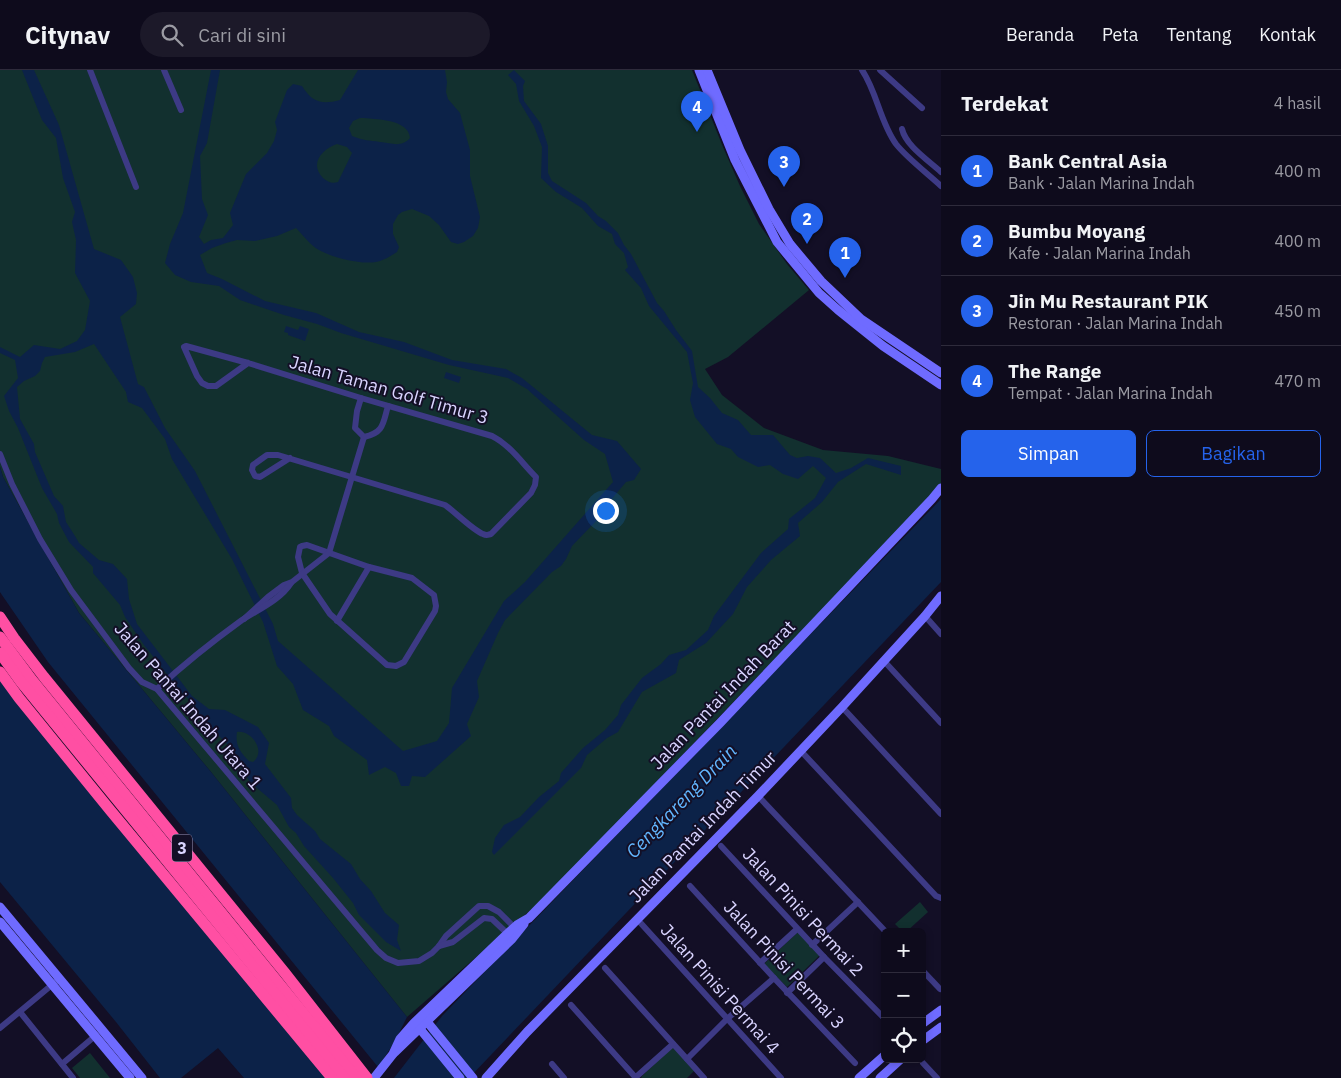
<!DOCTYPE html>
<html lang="id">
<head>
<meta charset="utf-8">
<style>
  :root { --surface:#0e0b1c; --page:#1c1929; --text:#f1f3f6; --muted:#9b9ba3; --line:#2e2b3b; --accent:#2563eb }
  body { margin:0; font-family:"IBM Plex Sans",sans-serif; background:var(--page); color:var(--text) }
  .controls { position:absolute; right:15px; bottom:15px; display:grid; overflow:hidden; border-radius:8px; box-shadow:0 2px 8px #0003 }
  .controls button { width:45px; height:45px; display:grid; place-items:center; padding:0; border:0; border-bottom:1px solid var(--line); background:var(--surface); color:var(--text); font:25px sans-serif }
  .you { position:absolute; left:605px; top:440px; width:18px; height:18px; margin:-12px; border:4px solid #fff; border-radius:50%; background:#1a73e8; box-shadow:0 0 0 8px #1a73e833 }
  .badge { display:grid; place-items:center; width:32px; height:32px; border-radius:50%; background:var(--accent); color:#fff; font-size:16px; font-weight:700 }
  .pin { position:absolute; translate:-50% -41px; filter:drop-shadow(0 1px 2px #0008) }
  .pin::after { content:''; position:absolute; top:26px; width:18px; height:15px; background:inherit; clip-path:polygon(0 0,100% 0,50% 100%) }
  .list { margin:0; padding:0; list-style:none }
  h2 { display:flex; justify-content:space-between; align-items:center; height:65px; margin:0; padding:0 20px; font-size:21px }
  h2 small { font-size:16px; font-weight:400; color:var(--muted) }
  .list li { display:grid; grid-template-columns:32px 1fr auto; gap:15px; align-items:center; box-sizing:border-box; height:70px; padding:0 20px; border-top:1px solid var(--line) }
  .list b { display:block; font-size:19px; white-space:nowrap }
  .list p { margin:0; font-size:16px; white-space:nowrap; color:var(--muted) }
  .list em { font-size:16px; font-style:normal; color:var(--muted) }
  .actions { display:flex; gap:10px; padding:15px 20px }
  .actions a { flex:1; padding:11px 0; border:1px solid var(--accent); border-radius:8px; text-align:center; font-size:18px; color:var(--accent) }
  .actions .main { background:var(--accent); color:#fff }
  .icon { flex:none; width:28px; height:28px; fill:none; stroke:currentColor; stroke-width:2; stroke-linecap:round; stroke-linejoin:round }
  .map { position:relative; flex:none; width:941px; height:1008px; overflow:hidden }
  header { display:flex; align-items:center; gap:30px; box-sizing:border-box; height:70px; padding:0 25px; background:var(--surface); border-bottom:1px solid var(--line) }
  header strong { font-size:24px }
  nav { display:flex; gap:28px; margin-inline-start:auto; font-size:18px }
  .search { width:350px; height:45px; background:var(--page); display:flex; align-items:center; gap:12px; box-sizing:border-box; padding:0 18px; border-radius:28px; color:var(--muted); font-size:19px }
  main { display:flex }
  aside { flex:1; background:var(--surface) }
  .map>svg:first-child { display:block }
  .green { fill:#12302f }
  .water { fill:#0c2248; fill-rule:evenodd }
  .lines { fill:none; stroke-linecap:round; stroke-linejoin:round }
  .street { stroke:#3d3a85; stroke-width:6 }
  .secondary { stroke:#6f6bff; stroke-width:9 }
  .highway { stroke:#ff4fa3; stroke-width:11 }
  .labels { text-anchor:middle; stroke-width:4; stroke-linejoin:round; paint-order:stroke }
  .shield { fill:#130f26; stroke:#9e99be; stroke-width:1 }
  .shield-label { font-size:16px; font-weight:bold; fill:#d9d4ff }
  .street-label { font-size:18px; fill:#d9d4ff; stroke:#130f26 }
  .water-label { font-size:19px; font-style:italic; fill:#62b6ff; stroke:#130f26 }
</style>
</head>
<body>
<header>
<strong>Citynav</strong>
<div class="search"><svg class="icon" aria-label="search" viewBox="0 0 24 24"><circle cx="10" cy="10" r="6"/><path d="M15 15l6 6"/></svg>Cari di sini</div>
<nav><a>Beranda</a><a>Peta</a><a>Tentang</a><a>Kontak</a></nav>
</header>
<main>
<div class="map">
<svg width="941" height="1008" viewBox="0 0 941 1008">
  <rect width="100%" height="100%" fill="#130f26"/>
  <!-- green -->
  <g class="green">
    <path d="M0,0H692L723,77L740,116L759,154L787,194L809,220L728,287L705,299L722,325L764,358L823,380L888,386L941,399V413L912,446L549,824L407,947L211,702L79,543L3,407L0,397Z"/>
    <path d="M920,832L928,842L906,862H903L895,854Z"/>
    <path d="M798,862L820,885L787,917L764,894Z"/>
    <path d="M673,977L695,1000L687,1008H642L641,1007Z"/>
    <path d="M90,983L110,1008H80L72,998Z"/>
  </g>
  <!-- water -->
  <g class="water">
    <path d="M22,0H34L59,55L94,179L121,190L133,207L137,223L136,234L120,247L138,314L144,317L165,358L195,401L273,554L278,571L403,681L437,671L449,653L452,618L504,531L525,512L613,412L605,384L584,370L527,319L508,308L449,295L341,263L317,254L284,245L240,230L219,216L191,212L175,205L165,193L170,174L183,143L211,0H220L207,73L200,86L202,129L208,145L199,167L204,174L211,170L223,168L233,155L230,143L246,104L267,83L274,71L277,60L275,52L287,20L293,14L302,16C312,32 321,35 340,30L358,0H445L447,12L446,22L448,29L460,43L470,80V106L480,147L478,158L473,166L464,172L458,174L451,172L439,155L429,146L412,139L402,142L398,145L393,154V164L399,177L397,182C392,185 386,189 380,191C364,196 333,188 319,180C310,175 303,165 296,158L277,166L255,171L237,170L226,173L212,178L200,185L207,203L222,209L265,231L316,243L359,262L404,272L452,290L506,299L522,308L592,365L617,371L641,399L634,410L626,412L605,437L598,449L572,476L566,489L561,496L552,502L505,550L498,563L477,611L479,627L467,654L471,666L425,707L412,706L409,716H401L396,703L385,697L369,705L367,690L334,666L329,656L303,640L293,614L277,596L263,552L232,489L172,389L165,369L142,338L128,332L126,322L94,274L75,282L45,287L42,293L40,301L35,306L24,311L17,317L20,349L34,374L35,382L54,426L63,436L66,452L75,466L79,473L99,490L113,494L127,509L129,529L137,554L192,626L209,639L225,640L258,657L269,673L265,694L291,728L292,738L297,745L315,761L320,769L351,794L360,809L371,821L385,843L399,855L397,870L401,881L386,872L359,845L353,833L333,808L304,776L296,763L289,757L277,735L250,712L227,674L200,647L191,631L182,623L144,575L125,547L120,535L93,503V497L69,472L59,453L57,444L42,418L18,358L9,341L4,326L18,308L15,290L0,283V277L20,287L34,275L60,279L77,271L85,260L90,231L75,203L76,170L72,152L75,142L63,108L56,68L42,50ZM360,48C375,49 409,49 410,68C401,78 392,73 380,72C369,70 364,71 352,66L349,58L353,51ZM337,74L347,77L352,83L338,112C332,114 328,112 323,108C309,94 322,79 337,74ZM237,662C251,660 267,681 253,692L249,691C240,682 235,675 237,662Z"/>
    <path d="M514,0L525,11L523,16L524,31L541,54L548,76V103L552,111L586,133L598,146L606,151L618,163L624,175L631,184L657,233L664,241L676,260L692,281L698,317L710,328L722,343L738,350L751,365H773L790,385L797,388L808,386L820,388L836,403L851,398L868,388L901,396V405L866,394L838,412L822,432L798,453L800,466L771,490L747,517L733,544L706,573L679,590L676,603L642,622L618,662L607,668L587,685L581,698L494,785L492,782L495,768L504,755L520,747L539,727L559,711L561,703L583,678L605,660L618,645L621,635L642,608L661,594L669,585L686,580L708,560L714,546L761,483L788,459L789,449L815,428L826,408L813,396L798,409L783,404L770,395L758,397L738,387L731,379L717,374L695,347L690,330L693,313L687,282L649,236L641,218L625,200L628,197L624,183L615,174L612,164L598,156L582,138L556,122L541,108L542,77L534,56L519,31L516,14L508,5Z"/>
    <path d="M286,256L298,260L300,256L309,259L305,271L288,265V263L284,262Z"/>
    <path d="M446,302L461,307L459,313L444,308Z"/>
    <path d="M0,397L3,407L79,543L211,702L407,947L394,973L378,997L48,592L2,525L0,522Z"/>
    <path d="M941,429V512L469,1008H394L442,946Z"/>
    <path d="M0,607L329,1008H244L218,978L181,1008H160L116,952L0,812Z"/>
  </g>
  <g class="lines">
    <!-- street -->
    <g class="street">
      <path d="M90,0L136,117"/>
      <path d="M164,0L181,40"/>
      <path d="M862,0C877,22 880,52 896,74C906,87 928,104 941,116"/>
      <path d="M880,0L922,38"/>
      <path d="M902,59C906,76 928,90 941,102"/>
      <path d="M248,293L216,316H208L202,313L197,306L184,277L186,276L248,293L361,328L492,366C510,375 522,393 536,407L535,415L531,423L491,464C487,465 487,466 483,464C474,461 455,442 445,435L278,385H267L253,395L252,400L255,406L260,407L290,388"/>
      <path d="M361,328L357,341L355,358L364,367C384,363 383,353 388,336"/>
      <path d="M0,384L12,414L40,469L71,520L129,598L142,612L157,619L377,880L386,888L398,893L419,891L432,883L439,876L446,866L479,836H488L499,842L517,860"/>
      <path d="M307,475L369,497L412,508L434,525L436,536L435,541L404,592L396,596L387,595L330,544L302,503L298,487L300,477L302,476Z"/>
      <path d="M925,546L941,564"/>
      <path d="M244,549L268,527L284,515L292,512L329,483L364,367"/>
      <path d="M337,551L369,497"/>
      <path d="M884,591L941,653"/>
      <path d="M157,619C184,594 213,571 242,550C259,539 280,530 291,513"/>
      <path d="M842,637L941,744"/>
      <path d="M800,680L936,826L941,828"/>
      <path d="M758,726L886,862"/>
      <path d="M721,776L824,887L885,949"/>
      <path d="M690,816L774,908L855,993"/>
      <path d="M637,849L781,1008"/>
      <path d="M812,875L858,832"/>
      <path d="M439,876L453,872L484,848L492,849L510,866"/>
      <path d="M760,893L797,859"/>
      <path d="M605,898L704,1008"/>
      <path d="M922,900L940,919"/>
      <path d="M787,923L824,887"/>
      <path d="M571,935L636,1008"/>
      <path d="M20,942L73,1008"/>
      <path d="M0,958L59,909"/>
      <path d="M687,989L727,949L774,908"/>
      <path d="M923,993L937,1008"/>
      <path d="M62,994L95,966"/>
      <path d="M552,994L564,1008"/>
      <path d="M636,1007L673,974"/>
    </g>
    <!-- secondary -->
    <g class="secondary">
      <path d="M699,0L735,90L777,172L819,223L838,240L883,276L941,315"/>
      <path d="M707,0L740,80L769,139L790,174L821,211L861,249L941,303"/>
      <path d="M0,837L142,1008"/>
      <path d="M0,852L130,1008"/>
      <path d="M424,948L473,1008"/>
      <path d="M416,954L460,1008"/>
      <path d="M922,954L941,940"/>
      <path d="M922,971L941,957"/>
      <path d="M395,982L512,869L524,854"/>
      <path d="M374,1008L393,984L400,969L414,953L507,864L517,855L529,848L720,653L932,429L941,418"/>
      <path d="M486,1008L527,962L758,726L842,637L925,546L941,526"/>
      <path d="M859,1008L885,985"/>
      <path d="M880,1008L901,989"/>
    </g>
    <!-- highway -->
    <g class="highway">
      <path d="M0,547L14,568L44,607L285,903L367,1008"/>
      <path d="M0,567L32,610L356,1008"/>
      <path d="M0,583L21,612L344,1008"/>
      <path d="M0,602L19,628L110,740L332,1008"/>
    </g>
  </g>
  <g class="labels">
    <!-- shield labels -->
    <rect class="shield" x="172" y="764.5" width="20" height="27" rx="4"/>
    <g class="shield-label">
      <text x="182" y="784">3</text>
    </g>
    <!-- street labels -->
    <g class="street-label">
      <text transform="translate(389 320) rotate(16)" y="6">Jalan Taman Golf Timur 3</text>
      <text transform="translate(723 625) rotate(-46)" y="6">Jalan Pantai Indah Barat</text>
      <text transform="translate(188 636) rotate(49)" y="6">Jalan Pantai Indah Utara 1</text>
      <text transform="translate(703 757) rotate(-46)" y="6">Jalan Pantai Indah Timur</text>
      <text transform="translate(803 842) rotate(47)" y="6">Jalan Pinisi Permai 2</text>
      <text transform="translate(784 895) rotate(47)" y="6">Jalan Pinisi Permai 3</text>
      <text transform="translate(720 919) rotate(48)" y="6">Jalan Pinisi Permai 4</text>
    </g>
    <!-- water labels -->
    <g class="water-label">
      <text transform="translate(681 731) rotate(-46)" y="7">Cengkareng Drain</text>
    </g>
  </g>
</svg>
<div class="controls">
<button>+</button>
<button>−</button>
<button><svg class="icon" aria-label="locate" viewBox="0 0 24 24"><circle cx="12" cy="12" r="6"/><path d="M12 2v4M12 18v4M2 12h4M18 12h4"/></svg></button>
</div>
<div class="you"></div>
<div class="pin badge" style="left:845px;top:208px">1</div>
<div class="pin badge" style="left:807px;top:174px">2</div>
<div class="pin badge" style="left:784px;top:117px">3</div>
<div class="pin badge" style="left:697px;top:62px">4</div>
</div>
<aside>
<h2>Terdekat<small>4 hasil</small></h2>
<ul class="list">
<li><span class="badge">1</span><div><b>Bank Central Asia</b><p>Bank · Jalan Marina Indah</p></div><em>400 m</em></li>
<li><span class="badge">2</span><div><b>Bumbu Moyang</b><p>Kafe · Jalan Marina Indah</p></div><em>400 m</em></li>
<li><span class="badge">3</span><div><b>Jin Mu Restaurant PIK</b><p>Restoran · Jalan Marina Indah</p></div><em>450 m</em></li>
<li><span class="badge">4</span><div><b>The Range</b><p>Tempat · Jalan Marina Indah</p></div><em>470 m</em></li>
</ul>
<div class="actions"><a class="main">Simpan</a><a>Bagikan</a></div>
</aside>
</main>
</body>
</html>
